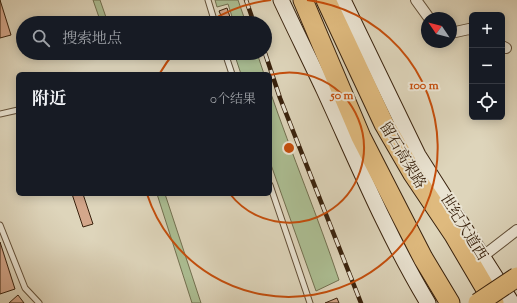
<!DOCTYPE html>
<html lang="zh">
<head>
<meta charset="utf-8">
<style>
  :root { --surface:#171b24; --page:#20242c; --text:#f1f3f6; --muted:#9ea1a6; --line:#363941 }
  body { margin:0; font-family:"Sorts Mill Goudy","Noto Serif SC",serif; background:var(--page); color:var(--text) }
  .controls { position:absolute; right:12px; top:12px; display:grid; overflow:hidden; border-radius:6px; box-shadow:0 2px 10px #0003 }
  .controls button { width:36px; height:36px; display:grid; place-items:center; padding:0; border:0; border-bottom:1px solid var(--line); background:var(--surface); color:var(--text); font:20px sans-serif }
  .compass { position:absolute; left:421px; top:12px; width:36px; height:36px; border-radius:50%; background:var(--surface); box-shadow:0 2px 10px #0003; rotate:305deg }
  .list { margin:0; padding:0; list-style:none }
  h2 { display:flex; justify-content:space-between; align-items:center; height:52px; margin:0; padding:0 16px; font-size:17px }
  h2 small { font-size:13px; font-weight:400; color:var(--muted) }
  .icon { flex:none; width:22px; height:22px; fill:none; stroke:currentColor; stroke-width:2; stroke-linecap:round; stroke-linejoin:round }
  .map { position:relative; flex:none; width:517px; height:303px; overflow:hidden }
  .search { position:absolute; background:var(--surface); box-shadow:0 2px 10px #0003; left:16px; top:16px; width:256px; height:44px; display:flex; align-items:center; gap:10px; box-sizing:border-box; padding:0 14px; border-radius:22px; color:var(--muted); font-size:15px }
  .panel { position:absolute; background:var(--surface); box-shadow:0 2px 10px #0003; left:16px; top:72px; width:256px; height:124px; border-radius:6px }
  .map>svg:first-child { display:block }
  .green { fill:#acbe93; stroke:#727050 }
  .building { fill:#d4a78b; stroke:#39220d }
  .lines { fill:none; stroke-linecap:round; stroke-linejoin:round }
  .lane-casing { stroke:#624f38; stroke-width:7 }
  .street-casing { stroke:#624f38; stroke-width:12 }
  .secondary-casing { stroke:#39220d; stroke-width:17 }
  .highway-casing { stroke:#39220d; stroke-width:21 }
  .lane { stroke:#eae4d3; stroke-width:5 }
  .street { stroke:#eae4d3; stroke-width:10 }
  .secondary { stroke:#eae4d3; stroke-width:15 }
  .highway { stroke:#dfba7e; stroke-width:19 }
  .rail-casing { stroke:#39220d; stroke-width:4.5 }
  .rail { stroke:#eae4d3; stroke-width:3; stroke-dasharray:9; stroke-linecap:butt }
  .highway-bridge-casing { stroke:#39220d; stroke-width:21; stroke-linecap:butt }
  .highway-bridge { stroke:#dfba7e; stroke-width:19 }
  .ring { fill:none; stroke:#c54e0c; stroke-width:2 }
  .labels { text-anchor:middle; stroke-width:4; stroke-linejoin:round; paint-order:stroke }
  .street-label { font-size:15px; fill:#39220d; stroke:#eae4d3 }
  .centre { fill:#c54e0c; stroke:#eae4d3; stroke-width:2 }
  .ring-label { font-size:12px; text-anchor:middle; font-weight:bold; fill:#c54e0c; stroke:#eae4d3; stroke-width:4; stroke-linejoin:round; paint-order:stroke }
</style>
</head>
<body>
<div class="map">
<svg width="517" height="303" viewBox="0 0 517 303">
  <rect width="100%" height="100%" fill="#ded5bb"/>
  <filter id="stains"><feTurbulence type="fractalNoise" baseFrequency=".005" numOctaves="4"/><feColorMatrix values="0 0 0 0 .2 0 0 0 0 .09 0 0 0 0 .02 0 0 0 .5 -.17"/></filter>
  <radialGradient id="worn" r=".72"><stop offset=".6" stop-color="#630" stop-opacity="0"/><stop offset="1" stop-color="#630" stop-opacity=".3"/></radialGradient>
  <!-- green -->
  <g class="green">
    <path d="M93,0H100L108,23H101Z"/>
    <path d="M215,0H238L246,23H234L228,4L217,7Z"/>
    <path d="M234,53H257L264,74H241Z"/>
    <path d="M270,91C292,155 318,217 339,280L316,291L270,162Z"/>
    <path d="M157,194H165L201,303H192Z"/>
  </g>
  <!-- building -->
  <g class="building">
    <path d="M0,0L11,35L0,38Z"/>
    <path d="M227,8L232,23H224L219,11Z"/>
    <path d="M72,194H83L93,224L83,227Z"/>
    <path d="M0,242L15,289L0,294Z"/>
    <path d="M18,295L24,303H9Z"/>
    <path d="M337,298L339,303H325Z"/>
  </g>
  <g class="lines">
    <!-- lane casing -->
    <g class="lane-casing">
      <g id="lane">
        <path d="M208,0L215,23"/>
        <path d="M225,53L232,74"/>
        <path d="M0,114L18,110"/>
        <path d="M270,185L310,303"/>
        <path d="M0,225L25,288L39,303"/>
      </g>
    </g>
    <!-- street casing -->
    <g class="street-casing">
      <g id="street">
        <path d="M416,0L429,18"/>
        <path d="M451,33L469,29L472,30"/>
        <path d="M502,46L506,48"/>
        <path d="M482,257L517,230"/>
      </g>
    </g>
    <!-- secondary casing -->
    <g class="secondary-casing">
      <g id="secondary">
        <path d="M281,0C295,30 310,60 324,90C357,162 387,235 428,303"/>
        <path d="M343,0L418,155L512,303"/>
      </g>
    </g>
    <!-- highway casing -->
    <g class="highway-casing">
      <g id="highway">
        <path d="M303,0L361,137L423,258L450,303"/>
        <path d="M326,0L384,124L413,174L454,235L494,303"/>
      </g>
    </g>
    <!-- lane -->
    <use href="#lane" class="lane"/>
    <!-- street -->
    <use href="#street" class="street"/>
    <!-- secondary -->
    <use href="#secondary" class="secondary"/>
    <!-- highway -->
    <use href="#highway" class="highway"/>
    <!-- rail casing -->
    <g class="rail-casing">
      <g id="rail">
        <path d="M246,0L254,23"/>
        <path d="M265,53L280,98L361,303"/>
      </g>
    </g>
    <!-- rail -->
    <use href="#rail" class="rail"/>
    <!-- highway-bridge casing -->
    <g class="highway-bridge-casing">
      <path id="highway-bridge" d="M478,303L517,277"/>
    </g>
    <!-- highway-bridge -->
    <use href="#highway-bridge" class="highway-bridge"/>
  </g>
  <!-- distance rings -->
  <g class="ring">
    <path d="M270 75A75 75 0 1 1 230 194"/>
    <path d="M160 73A149 149 0 0 1 174 53M209 22A149 149 0 0 1 271 0M307 0A149 149 0 1 1 147 194"/>
  </g>
  <g class="labels">
    <!-- street labels -->
    <g class="street-label">
      <text transform="translate(403 155) rotate(59)" y="5">留石高架路</text>
      <text transform="translate(464 227) rotate(58)" y="5">世纪大道西</text>
    </g>
  </g>
  <circle cx="289" cy="148" r="6" class="centre"/>
  <g class="ring-label">
    <text x="424" y="89">100 m</text>
    <text x="342" y="99">50 m</text>
  </g>
  <rect width="100%" height="100%" filter="url(#stains)"/>
  <rect width="100%" height="100%" fill="url(#worn)"/>
</svg>
<div class="controls">
<button>+</button>
<button>−</button>
<button><svg class="icon" aria-label="locate" viewBox="0 0 24 24"><circle cx="12" cy="12" r="6"/><path d="M12 2v4M12 18v4M2 12h4M18 12h4"/></svg></button>
</div>
<svg class="compass" viewBox="-18 -18 36 36"><path d="M0-13l5 13h-10z" fill="#e53935"/><path d="M0 13l5-13h-10z" fill="#9ea1a6"/></svg>
<div class="search"><svg class="icon" aria-label="search" viewBox="0 0 24 24"><circle cx="10" cy="10" r="6"/><path d="M15 15l6 6"/></svg>搜索地点</div>
<section class="panel">
<h2>附近<small>0个结果</small></h2>
<ul class="list">
</ul>
</section>
</div>
</body>
</html>
